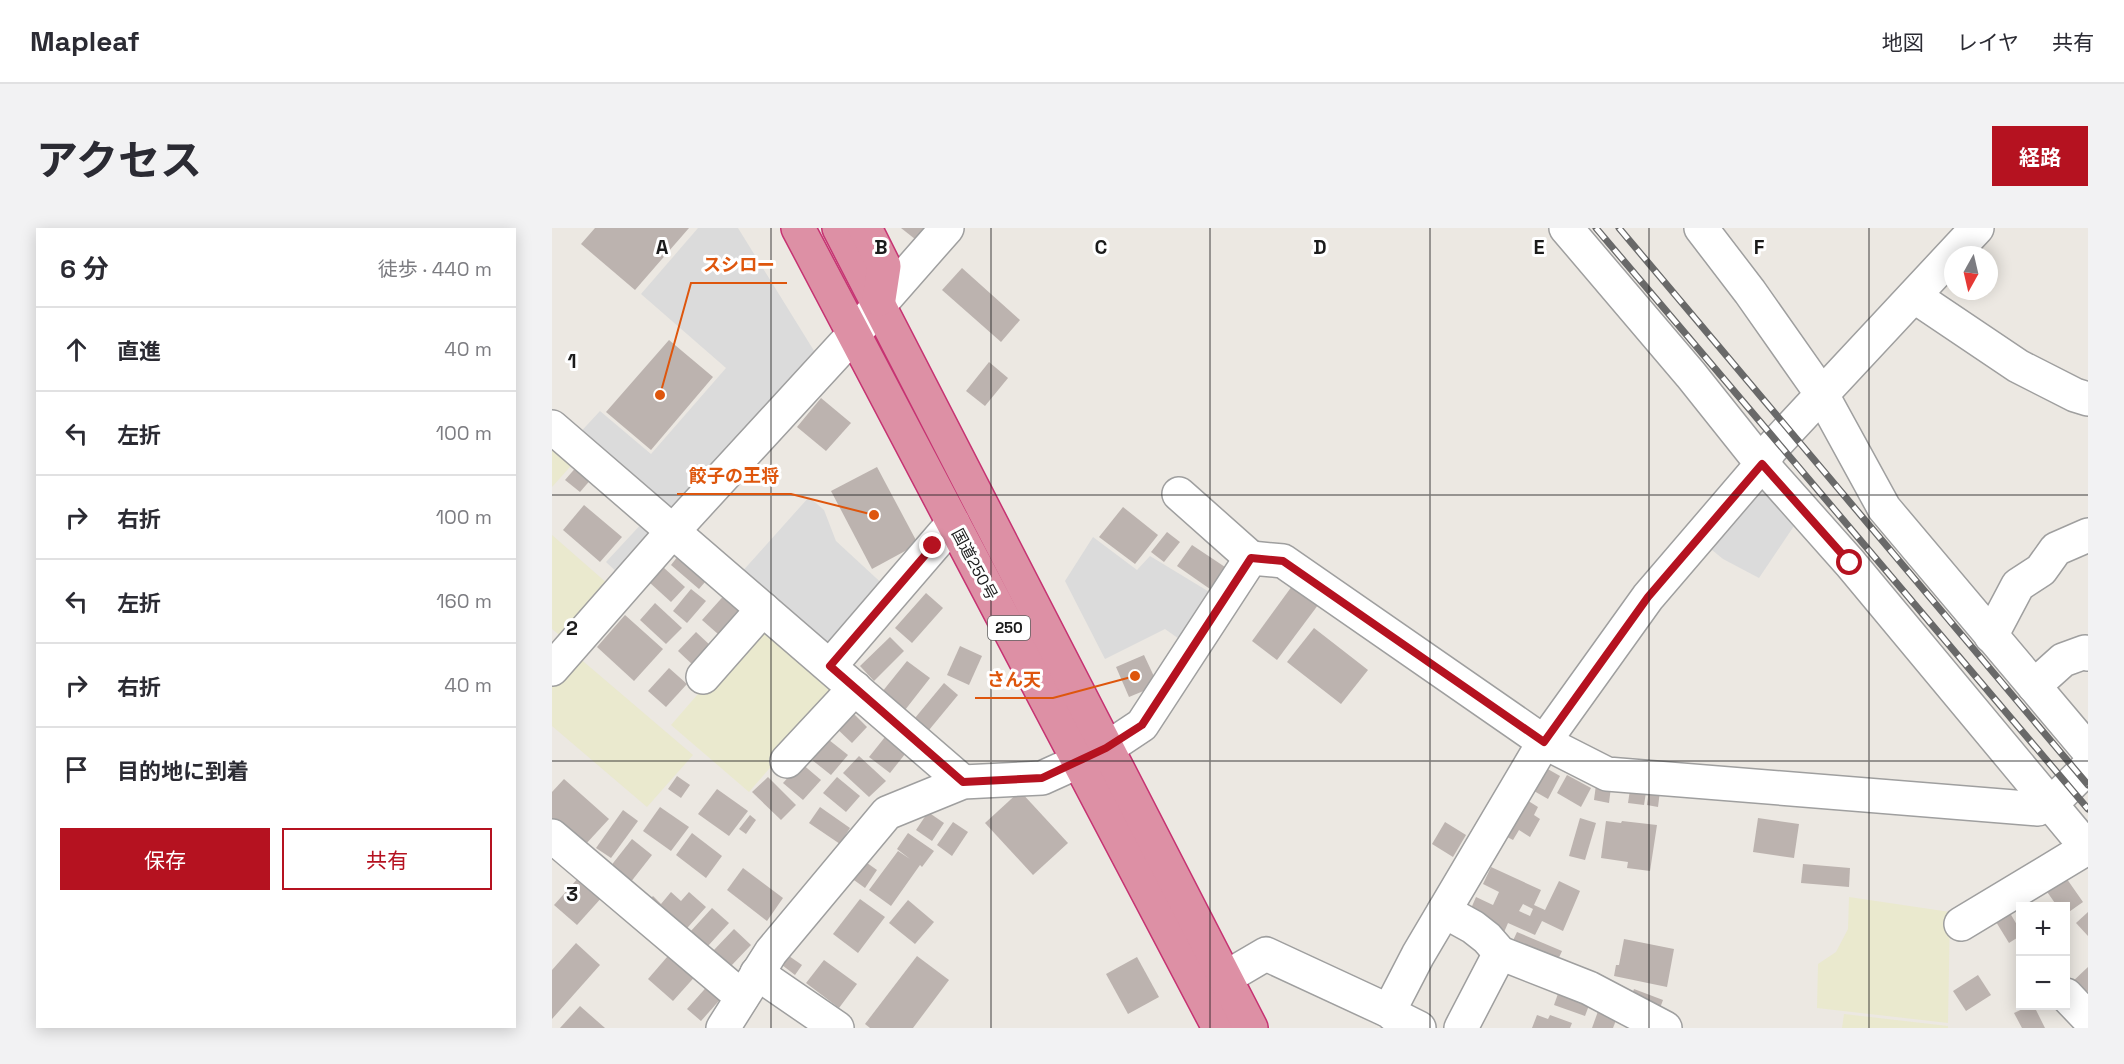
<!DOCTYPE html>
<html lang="ja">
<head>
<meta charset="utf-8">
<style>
  :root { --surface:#fff; --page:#f2f2f3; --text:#2b2b33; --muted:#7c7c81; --line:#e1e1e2; --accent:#b51220 }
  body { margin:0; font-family:"Space Grotesk","Noto Sans JP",sans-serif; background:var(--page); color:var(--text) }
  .controls { position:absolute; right:18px; bottom:18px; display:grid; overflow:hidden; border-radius:0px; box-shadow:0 3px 15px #0003 }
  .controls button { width:54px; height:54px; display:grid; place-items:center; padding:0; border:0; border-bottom:2px solid var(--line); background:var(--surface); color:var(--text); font:30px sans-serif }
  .compass { position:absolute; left:1392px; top:18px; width:54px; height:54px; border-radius:50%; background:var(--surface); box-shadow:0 3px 15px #0003; rotate:188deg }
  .stop { position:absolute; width:18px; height:18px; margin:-14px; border:4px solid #b51220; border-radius:50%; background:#fff }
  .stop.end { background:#b51220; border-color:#fff; box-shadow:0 2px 6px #0008 }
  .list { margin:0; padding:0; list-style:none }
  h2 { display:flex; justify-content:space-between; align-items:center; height:78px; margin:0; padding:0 24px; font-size:26px }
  h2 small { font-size:20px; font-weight:400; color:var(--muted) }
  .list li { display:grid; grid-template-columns:39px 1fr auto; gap:18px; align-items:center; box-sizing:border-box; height:84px; padding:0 24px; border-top:2px solid var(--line) }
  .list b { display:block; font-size:22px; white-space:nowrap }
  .list em { font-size:20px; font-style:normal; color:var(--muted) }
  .actions { display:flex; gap:12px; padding:18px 24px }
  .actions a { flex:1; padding:14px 0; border:2px solid var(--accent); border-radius:0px; text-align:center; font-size:21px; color:var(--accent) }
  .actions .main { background:var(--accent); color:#fff }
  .icon { flex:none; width:33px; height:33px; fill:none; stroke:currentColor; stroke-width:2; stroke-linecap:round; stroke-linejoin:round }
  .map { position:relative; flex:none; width:1536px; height:800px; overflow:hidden; border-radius:0px }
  header { display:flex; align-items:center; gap:36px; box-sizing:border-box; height:84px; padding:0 30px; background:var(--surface); border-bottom:2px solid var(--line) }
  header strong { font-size:28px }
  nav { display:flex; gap:33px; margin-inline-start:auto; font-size:21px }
  .intro { display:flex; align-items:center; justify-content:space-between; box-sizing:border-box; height:144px; padding:0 36px }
  h1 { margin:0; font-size:42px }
  .button { padding:15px 27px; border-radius:0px; background:var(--accent); color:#fff; font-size:21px; font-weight:700 }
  main { display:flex; gap:36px; padding:0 36px }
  aside { flex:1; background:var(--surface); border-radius:0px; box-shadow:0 3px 15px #0003 }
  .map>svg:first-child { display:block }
  .farmland { fill:#eae9ce }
  .parking { fill:#dbdbdb }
  .building { fill:#bcb3af; fill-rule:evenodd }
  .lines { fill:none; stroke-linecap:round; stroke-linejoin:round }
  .minor-casing { stroke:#9f9f9f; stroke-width:36 }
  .highway-casing { stroke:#c63372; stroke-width:36 }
  .minor { stroke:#fff; stroke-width:33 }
  .highway { stroke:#dd90a5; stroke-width:33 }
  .rail-casing { stroke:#696969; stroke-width:7 }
  .rail { stroke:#fff; stroke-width:4.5; stroke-dasharray:14; stroke-linecap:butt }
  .route { stroke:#b51220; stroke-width:8 }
  .grid { fill:none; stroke:#1b1b1b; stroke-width:1.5; stroke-opacity:0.55 }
  .labels { text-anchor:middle; stroke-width:6; stroke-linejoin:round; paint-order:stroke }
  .shield { fill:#fff; stroke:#5f5f5f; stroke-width:1.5 }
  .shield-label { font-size:15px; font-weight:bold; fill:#1b1b1b }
  .street-label { font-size:16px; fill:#1b1b1b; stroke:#fff }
  .grid-label { font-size:20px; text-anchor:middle; font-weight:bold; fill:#1b1b1b; stroke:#fff; stroke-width:6; stroke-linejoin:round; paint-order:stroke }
  .leader { fill:none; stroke:#de560d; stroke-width:2 }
  .callout-dot { fill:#de560d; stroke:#fff; stroke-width:2 }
  .callout-label { font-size:18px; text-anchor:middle; font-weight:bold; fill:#de560d; stroke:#fff; stroke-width:6; stroke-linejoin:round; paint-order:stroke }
</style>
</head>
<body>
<header>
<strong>Mapleaf</strong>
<nav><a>地図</a><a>レイヤ</a><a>共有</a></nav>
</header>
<div class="intro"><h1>アクセス</h1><a class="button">経路</a></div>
<main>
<aside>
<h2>6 分<small>徒歩 · 440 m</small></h2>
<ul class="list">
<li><svg class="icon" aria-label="ahead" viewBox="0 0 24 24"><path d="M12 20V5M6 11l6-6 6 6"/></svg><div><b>直進</b></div><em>40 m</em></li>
<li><svg class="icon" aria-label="left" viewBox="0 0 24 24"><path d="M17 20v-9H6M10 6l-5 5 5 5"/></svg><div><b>左折</b></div><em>100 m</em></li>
<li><svg class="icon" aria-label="right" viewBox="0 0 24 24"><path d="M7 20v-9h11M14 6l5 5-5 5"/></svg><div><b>右折</b></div><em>100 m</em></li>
<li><svg class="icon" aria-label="left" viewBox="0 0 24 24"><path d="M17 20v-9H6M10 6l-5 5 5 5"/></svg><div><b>左折</b></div><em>160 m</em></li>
<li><svg class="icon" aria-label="right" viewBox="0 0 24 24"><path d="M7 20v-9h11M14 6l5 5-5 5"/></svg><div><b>右折</b></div><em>40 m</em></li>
<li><svg class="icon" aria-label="arrive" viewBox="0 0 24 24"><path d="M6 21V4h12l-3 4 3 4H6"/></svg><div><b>目的地に到着</b></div></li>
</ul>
<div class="actions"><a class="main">保存</a><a>共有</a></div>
</aside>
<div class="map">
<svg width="1536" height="800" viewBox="0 0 1536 800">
  <rect width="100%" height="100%" fill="#ece8e2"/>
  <!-- farmland -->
  <g class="farmland">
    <path d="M0,209L25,231L0,259Z"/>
    <path d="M0,307L56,356L10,409L0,401Z"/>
    <path d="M212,390L290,457L197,564L119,497Z"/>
    <path d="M25,428L141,527L95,579L0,498V456Z"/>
    <path d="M1297,669L1398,684L1396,795L1265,780L1266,736L1284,724L1296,701Z"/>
    <path d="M1292,786L1396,798V800H1290Z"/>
  </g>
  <!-- parking -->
  <g class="parking">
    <path d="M146,0H186L264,126L120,294L23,210L48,183L99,226L174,140L89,66Z"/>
    <path d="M1209,243L1248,289L1207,350L1171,331L1149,313Z"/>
    <path d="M257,269L272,282L284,313L336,361L279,425L188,346Z"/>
    <path d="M93,292L106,305L68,347L54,334Z"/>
    <path d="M541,309L585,342L598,328L659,365L630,413L613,401L553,431L513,353Z"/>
  </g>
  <!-- building -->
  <g class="building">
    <path d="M43,0H137L83,62L29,16Z"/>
    <path d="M349,0H381L368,15Z"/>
    <path d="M410,40L468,92L449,114L390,62Z"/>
    <path d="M117,112L161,149L99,222L54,184Z"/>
    <path d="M437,134L456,150L433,178L414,163Z"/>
    <path d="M269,170L299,195L274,223L245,199Z"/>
    <path d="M26,237L41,249L28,264L13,252Z"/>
    <path d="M325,239L366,316L320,341L279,263Z"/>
    <path d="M32,277L70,309L48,334L11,302Z"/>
    <path d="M571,279L606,307L583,336L547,309Z"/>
    <path d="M615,304L628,314L612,334L599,324Z"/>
    <path d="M640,317L673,339L658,361L625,338Z"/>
    <path d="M130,323L159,347L147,361L119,337Z"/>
    <path d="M111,339L133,359L119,374L97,354Z"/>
    <path d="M743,354L769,373L725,432L700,413Z"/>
    <path d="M139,361L154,373L135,395L121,383Z"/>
    <path d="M176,363L192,376L166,406L150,392Z"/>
    <path d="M374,365L391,380L360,415L343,400Z"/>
    <path d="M103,375L130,400L114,416L88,392Z"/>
    <path d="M73,387L111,421L82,453L45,419Z"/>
    <path d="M762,400L816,442L789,476L735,434Z"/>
    <path d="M144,404L160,419L142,438L126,423Z"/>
    <path d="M338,409L352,423L322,453L308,438Z"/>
    <path d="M408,418L430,428L417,457L395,447Z"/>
    <path d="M592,427L606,457L577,469L564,439Z"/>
    <path d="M355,433L378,450L353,482L330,464Z"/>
    <path d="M117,440L135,456L114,479L96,463Z"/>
    <path d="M392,455L406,467L377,502L363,490Z"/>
    <path d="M298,482L315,499L300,515L282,498Z"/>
    <path d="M337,504L357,521L338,545L317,529Z"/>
    <path d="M272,508L296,527L279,547L255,528Z"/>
    <path d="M307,528L334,553L317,569L291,545Z"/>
    <path d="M249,535L269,552L251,572L231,555Z"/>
    <path d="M994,540L1008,548L996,571L982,563Z"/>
    <path d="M1015,547L1039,560L1029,579L1005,565Z"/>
    <path d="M125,548L138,557L129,570L116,561Z"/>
    <path d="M216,549L244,577L229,592L200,564Z"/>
    <path d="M285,549L308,568L294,584L271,565Z"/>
    <path d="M1045,549L1060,551L1057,575L1042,572Z"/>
    <path d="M12,551L57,591L32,618L0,590V564Z"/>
    <path d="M1079,555L1095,558L1092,577L1076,575Z"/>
    <path d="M165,561L196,583L177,608L146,586Z"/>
    <path d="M1097,561L1108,563L1106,579L1095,577Z"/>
    <path d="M468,563L516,615L481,647L433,595Z"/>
    <path d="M967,567L986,579L982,587L988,591L978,609L967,602L961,612L946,604Z"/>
    <path d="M108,579L137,599L119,623L91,603Z"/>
    <path d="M268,579L298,600L288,616L257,595Z"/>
    <path d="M71,582L86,593L59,630L44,620Z"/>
    <path d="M376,584L392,595L380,613L364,602Z"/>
    <path d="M198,587L204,592L194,606L187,601Z"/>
    <path d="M1028,590L1044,595L1033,632L1017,628Z"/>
    <path d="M1206,590L1247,596L1242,630L1201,624Z"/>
    <path d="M1054,593L1069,595L1070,593L1105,597L1098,643L1075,640L1076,634L1049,630Z"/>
    <path d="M401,594L416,604L400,628L385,617Z"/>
    <path d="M893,594L914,607L901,629L880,616Z"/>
    <path d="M140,605L170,628L154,650L124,627Z"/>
    <path d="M356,605L382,623L370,639L368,637L339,678L317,662L346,623L358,631L345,621Z"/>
    <path d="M80,611L100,627L78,655L58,639Z"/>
    <path d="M308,630L325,642L313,660L295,647Z"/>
    <path d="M1251,636L1298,640L1297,659L1249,655Z"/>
    <path d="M939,639L989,662L982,677L993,682L1007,653L1028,663L1011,703L990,693L983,707L956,695L950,709L914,692L924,669L941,677L947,664L931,656ZM971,676L981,681L978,688L967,683Z"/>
    <path d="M191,640L231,670L215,693L175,662Z"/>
    <path d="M1510,644L1531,674L1514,686V678H1505L1491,658Z"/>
    <path d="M28,648L51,668L25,697L2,677Z"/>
    <path d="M119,664L129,673L137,664L154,679L128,708L93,677L101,668L109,676Z"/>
    <path d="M308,671L333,689L306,725L281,706Z"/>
    <path d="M356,672L382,694L363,716L337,695Z"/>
    <path d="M160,680L177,695L155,719L138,704Z"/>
    <path d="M1455,680L1468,702V708L1457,715L1441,689Z"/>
    <path d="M1536,684V708L1524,695Z"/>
    <path d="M182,701L199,717L178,739L161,723Z"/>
    <path d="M965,704L1010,723L1003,738L958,719Z"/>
    <path d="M1072,711L1122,721L1115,759L1062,748L1064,737H1067Z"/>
    <path d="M24,715L48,737L0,791V742Z"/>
    <path d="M122,721L147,744L121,773L96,751Z"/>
    <path d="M237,728L250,737L243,747L230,737Z"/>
    <path d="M365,728L397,752L361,800H318L313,796Z"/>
    <path d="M585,729L607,769L576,786L554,746Z"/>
    <path d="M272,732L305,756L287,780L254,755Z"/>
    <path d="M1536,739V763L1530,769L1518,756Z"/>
    <path d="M1426,747L1439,767L1414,783L1401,763Z"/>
    <path d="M159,754L173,766L149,793L135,781Z"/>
    <path d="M1008,760L1042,764L1033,788L1002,777Z"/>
    <path d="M1082,761L1111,772L1105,788L1076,777Z"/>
    <path d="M1049,775L1068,782L1061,800H1040Z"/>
    <path d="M28,778L53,800H8Z"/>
    <path d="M1477,778H1482L1493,800H1470L1462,785Z"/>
    <path d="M985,787L996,791L998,787L1020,795L1018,800H980Z"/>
  </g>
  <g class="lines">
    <!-- minor casing -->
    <g class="minor-casing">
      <g id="minor">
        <path d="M1014,0L1139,147L1210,236L1298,335L1536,621"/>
        <path d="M1149,0L1198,64L1269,165L1332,280L1536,522"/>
        <path d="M1362,68L1466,138L1523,167L1536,171"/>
        <path d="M0,199L411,554"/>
        <path d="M627,266L699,330"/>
        <path d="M1439,408L1466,357L1489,342L1504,321L1536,307"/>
        <path d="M278,438L401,295"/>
        <path d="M0,441L120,304L301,107L395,0"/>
        <path d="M151,449L211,381"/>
        <path d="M1482,458L1511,432L1533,424L1536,426"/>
        <path d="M235,533L303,460"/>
        <path d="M0,608L190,769"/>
        <path d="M892,683L921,699L935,710L948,725L1037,760L1113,800"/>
        <path d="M1409,696L1535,620"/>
        <path d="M205,745L285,800"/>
        <path d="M673,750L714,726L837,783L843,788L867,800"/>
        <path d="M1514,767L1536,790"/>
        <path d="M837,783L866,727L992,514L1096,369L1210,236L1218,222L1425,0"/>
        <path d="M171,800L219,724L335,585L411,554L490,550L554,521L590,497L699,330L731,333L992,514L1055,546L1486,581L1508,567L1536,539"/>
        <path d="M909,800L948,725"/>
      </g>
    </g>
    <!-- highway casing -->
    <g class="highway-casing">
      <g id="highway">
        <path d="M246,0L667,800"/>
        <path d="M287,0L699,800"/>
        <path d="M313,0L332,38L327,71"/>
      </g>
    </g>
    <!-- minor -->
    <use href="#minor" class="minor"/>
    <!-- highway -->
    <use href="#highway" class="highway"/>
    <!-- rail casing -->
    <g class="rail-casing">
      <g id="rail">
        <path d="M1044,0L1536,581"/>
        <path d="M1067,0L1536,557"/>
      </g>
    </g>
    <!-- rail -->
    <use href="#rail" class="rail"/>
  </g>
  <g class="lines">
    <!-- route -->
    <path class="route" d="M381,318L278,438L411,554L490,550L554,520L590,497L699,330L731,333L992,514L1096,369L1210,236L1298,335"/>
  </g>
  <!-- grid -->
  <path class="grid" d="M219,0V800M439,0V800M658,0V800M878,0V800M1097,0V800M1317,0V800M0,267H1536M0,533H1536"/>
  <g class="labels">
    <!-- shield labels -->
    <rect class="shield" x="436" y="388" width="42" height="24" rx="4.5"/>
    <g class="shield-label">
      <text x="457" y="405">250</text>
    </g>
    <!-- street labels -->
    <g class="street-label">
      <text transform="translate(423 336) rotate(62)" y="6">国道250号</text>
    </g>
  </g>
  <g class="grid-label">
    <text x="110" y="26">A</text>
    <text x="329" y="26">B</text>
    <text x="549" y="26">C</text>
    <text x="768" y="26">D</text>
    <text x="987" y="26">E</text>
    <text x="1207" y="26">F</text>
    <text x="20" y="140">1</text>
    <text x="20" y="407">2</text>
    <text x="20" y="673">3</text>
  </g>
  <!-- callouts -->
  <path class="leader" d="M108 167L139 55H235M322 287L239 266H125M583 448L501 470H423"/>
  <g class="callout-dot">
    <circle cx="108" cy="167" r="6"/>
    <circle cx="322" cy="287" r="6"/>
    <circle cx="583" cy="448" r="6"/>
  </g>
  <g class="callout-label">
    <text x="187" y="43">スシロー</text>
    <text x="182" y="254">餃子の王将</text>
    <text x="462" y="458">さん天</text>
  </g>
</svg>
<div class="controls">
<button>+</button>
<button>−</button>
</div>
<svg class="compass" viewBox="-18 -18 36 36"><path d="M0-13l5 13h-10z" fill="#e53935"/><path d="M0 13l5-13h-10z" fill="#7c7c81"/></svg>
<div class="stop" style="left:1298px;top:335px"></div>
<div class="stop end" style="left:381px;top:318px"></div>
</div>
</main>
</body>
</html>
